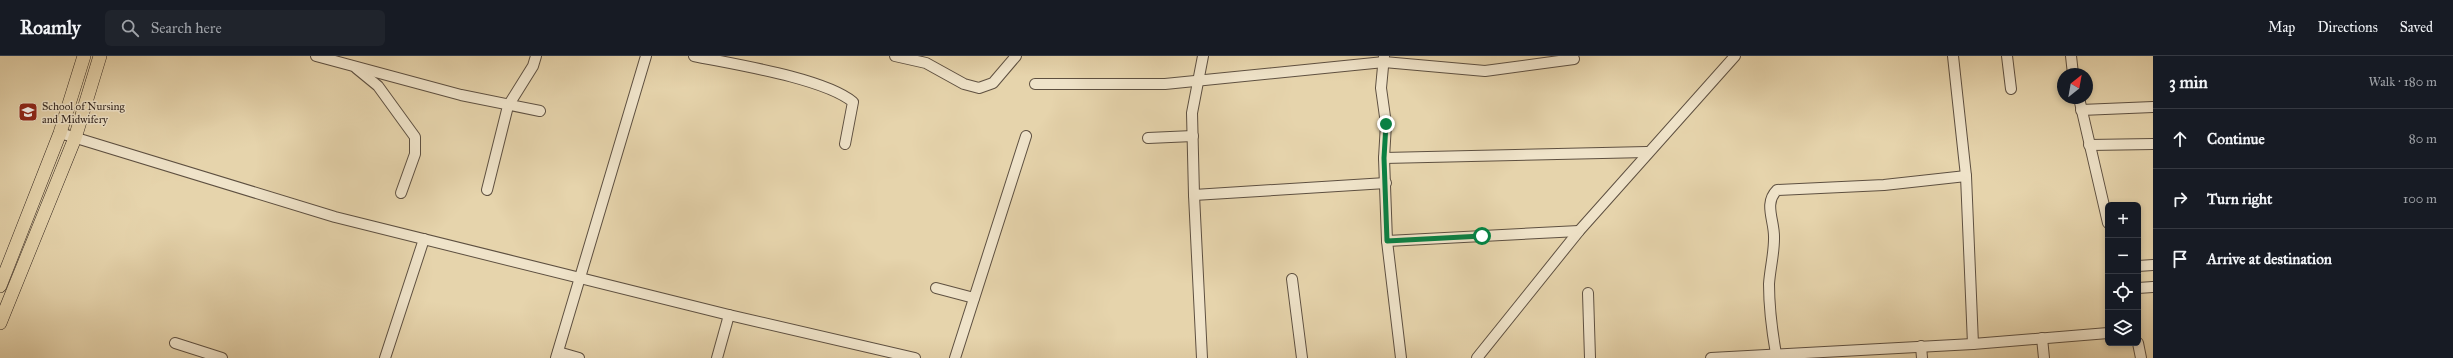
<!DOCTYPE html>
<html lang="en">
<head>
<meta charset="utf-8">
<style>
  :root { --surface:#171b24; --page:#20242c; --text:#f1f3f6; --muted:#9ea1a6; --line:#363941 }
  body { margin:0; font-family:"IM FELL Great Primer",serif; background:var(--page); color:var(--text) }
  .controls { position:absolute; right:12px; bottom:12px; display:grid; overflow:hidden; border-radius:6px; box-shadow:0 2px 6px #0003 }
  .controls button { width:36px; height:36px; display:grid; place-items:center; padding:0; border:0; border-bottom:1px solid var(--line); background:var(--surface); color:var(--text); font:20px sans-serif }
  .compass { position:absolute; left:2057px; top:12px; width:36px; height:36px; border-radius:50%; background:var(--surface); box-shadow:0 2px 6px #0003; rotate:31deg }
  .stop { position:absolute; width:12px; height:12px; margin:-9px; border:3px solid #0b8043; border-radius:50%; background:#fff }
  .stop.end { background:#0b8043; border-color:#fff; box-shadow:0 1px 4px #0008 }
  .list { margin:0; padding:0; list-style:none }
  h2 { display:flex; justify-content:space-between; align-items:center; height:52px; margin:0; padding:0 16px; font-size:17px }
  h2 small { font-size:13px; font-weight:400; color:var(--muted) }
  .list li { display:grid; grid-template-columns:26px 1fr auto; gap:12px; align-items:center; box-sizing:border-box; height:60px; padding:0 16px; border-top:1px solid var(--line) }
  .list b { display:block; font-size:15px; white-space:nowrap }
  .list em { font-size:13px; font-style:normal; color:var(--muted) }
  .icon { flex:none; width:22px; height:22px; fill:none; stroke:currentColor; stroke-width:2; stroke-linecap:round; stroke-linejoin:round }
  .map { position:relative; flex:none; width:2153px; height:302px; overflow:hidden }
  header { display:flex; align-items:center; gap:24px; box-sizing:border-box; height:56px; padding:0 20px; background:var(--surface); border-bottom:1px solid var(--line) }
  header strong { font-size:19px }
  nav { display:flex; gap:22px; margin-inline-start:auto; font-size:14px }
  .search { width:280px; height:36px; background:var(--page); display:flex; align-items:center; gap:10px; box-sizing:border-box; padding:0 14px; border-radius:6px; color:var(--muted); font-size:15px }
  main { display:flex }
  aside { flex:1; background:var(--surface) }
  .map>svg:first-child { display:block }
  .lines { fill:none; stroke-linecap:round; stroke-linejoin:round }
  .minor-casing { stroke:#5e5041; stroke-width:12 }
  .major-casing { stroke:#31241d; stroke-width:14 }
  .minor { stroke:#efe3c9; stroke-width:10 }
  .major { stroke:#e6d4ac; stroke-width:13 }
  .route { stroke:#0b8043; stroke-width:5 }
  .labels { text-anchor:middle; stroke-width:3; stroke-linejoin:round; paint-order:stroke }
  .poi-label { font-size:11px; fill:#31241d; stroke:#efe3c9; text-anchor:start }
</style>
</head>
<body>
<header>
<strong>Roamly</strong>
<div class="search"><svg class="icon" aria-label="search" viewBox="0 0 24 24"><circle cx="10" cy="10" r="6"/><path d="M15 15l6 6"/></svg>Search here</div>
<nav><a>Map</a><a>Directions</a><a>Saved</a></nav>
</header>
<main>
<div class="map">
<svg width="2153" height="302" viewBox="0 0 2153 302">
  <rect width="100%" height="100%" fill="#e6d4ac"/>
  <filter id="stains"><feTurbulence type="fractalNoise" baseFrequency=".005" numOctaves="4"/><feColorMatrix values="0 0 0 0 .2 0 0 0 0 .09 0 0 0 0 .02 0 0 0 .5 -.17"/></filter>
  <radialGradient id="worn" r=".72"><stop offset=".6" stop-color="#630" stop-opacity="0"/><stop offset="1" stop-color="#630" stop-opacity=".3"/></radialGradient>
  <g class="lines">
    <!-- minor casing -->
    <g class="minor-casing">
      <g id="minor">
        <path d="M316,0L461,39L540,55"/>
        <path d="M694,0C733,8 824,22 853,46L845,88"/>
        <path d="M895,0L926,7L964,28L979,32L993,27L1016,0"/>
        <path d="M1384,0L1381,32L1386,68L1384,102L1387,185L1401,302"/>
        <path d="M1953,0L1966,120L1973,288"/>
        <path d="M2007,0L2011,33"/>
        <path d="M2071,0L2073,18"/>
        <path d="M356,12L378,30L415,81V98L401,137"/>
        <path d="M1035,28H1165L1384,6L1485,15L1574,3"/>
        <path d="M2079,42L2108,167"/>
        <path d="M2081,54L2153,51"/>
        <path d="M60,77L335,161L729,259L915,302"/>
        <path d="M1148,82L1193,80"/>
        <path d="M2089,89L2153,88"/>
        <path d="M1384,102L1647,96"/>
        <path d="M487,134L508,50L533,10L536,0"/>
        <path d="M1194,139L1386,127"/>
        <path d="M1387,185L1579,175"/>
        <path d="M2138,210L2153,209"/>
        <path d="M1292,223L1302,302"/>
        <path d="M936,232L974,242"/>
        <path d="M2138,232L2153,231"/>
        <path d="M1588,237L1590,302"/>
        <path d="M2042,282L2044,302"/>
        <path d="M175,287L222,302"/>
        <path d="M2138,287L2141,302"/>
        <path d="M1921,290L1922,302"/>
        <path d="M558,296L579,302"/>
        <path d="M1776,298C1772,275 1769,252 1769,228C1770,213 1774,198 1774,183C1775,165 1763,148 1777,134L1884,129L1966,120"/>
        <path d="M385,302L424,183"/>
        <path d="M556,302L646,0"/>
        <path d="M717,302L729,259"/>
        <path d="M955,302L1026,80"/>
        <path d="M1202,302L1194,139L1192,57L1203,0"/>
        <path d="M1477,302L1579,175L1735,0"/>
        <path d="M1711,302L1973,288L2108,277"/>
      </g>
    </g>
    <!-- major casing -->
    <g class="major-casing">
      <g id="major">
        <path d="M0,230L60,77L84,0"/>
        <path d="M0,267L75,82L100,0"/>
      </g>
    </g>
    <!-- minor -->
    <use href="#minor" class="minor"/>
    <!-- major -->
    <use href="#major" class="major"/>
  </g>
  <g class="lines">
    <!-- route -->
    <path class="route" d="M1386,68L1384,102L1387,185L1482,180"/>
  </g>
  <!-- icons -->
  <defs>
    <g id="university-square" transform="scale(1)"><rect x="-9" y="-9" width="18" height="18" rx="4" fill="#8f2418" stroke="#efe3c9"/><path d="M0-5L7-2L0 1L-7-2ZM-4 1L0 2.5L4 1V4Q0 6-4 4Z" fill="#fff"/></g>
  </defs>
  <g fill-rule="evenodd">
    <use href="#university-square" x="28" y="56"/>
  </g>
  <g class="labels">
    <!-- poi labels -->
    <g class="poi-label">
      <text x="42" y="54">School of Nursing<tspan x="42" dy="13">and Midwifery</tspan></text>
    </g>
  </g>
  <rect width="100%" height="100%" filter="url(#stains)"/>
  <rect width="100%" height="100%" fill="url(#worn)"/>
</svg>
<div class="controls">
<button>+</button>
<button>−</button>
<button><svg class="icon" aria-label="locate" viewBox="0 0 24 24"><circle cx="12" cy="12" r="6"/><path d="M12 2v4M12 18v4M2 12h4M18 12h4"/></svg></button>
<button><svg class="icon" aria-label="layers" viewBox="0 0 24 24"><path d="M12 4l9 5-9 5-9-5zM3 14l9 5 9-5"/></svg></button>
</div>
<svg class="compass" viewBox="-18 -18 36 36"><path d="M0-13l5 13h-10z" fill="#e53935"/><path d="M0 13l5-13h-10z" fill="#9ea1a6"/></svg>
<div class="stop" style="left:1482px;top:180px"></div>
<div class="stop end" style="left:1386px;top:68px"></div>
</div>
<aside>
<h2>3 min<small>Walk · 180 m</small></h2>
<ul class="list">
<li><svg class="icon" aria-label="ahead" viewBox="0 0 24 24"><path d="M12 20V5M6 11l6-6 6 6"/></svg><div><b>Continue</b></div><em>80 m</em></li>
<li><svg class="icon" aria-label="right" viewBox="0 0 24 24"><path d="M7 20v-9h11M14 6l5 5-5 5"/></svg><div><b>Turn right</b></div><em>100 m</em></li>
<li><svg class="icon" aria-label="arrive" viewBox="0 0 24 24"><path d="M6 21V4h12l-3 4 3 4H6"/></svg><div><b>Arrive at destination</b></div></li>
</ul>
</aside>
</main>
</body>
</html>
